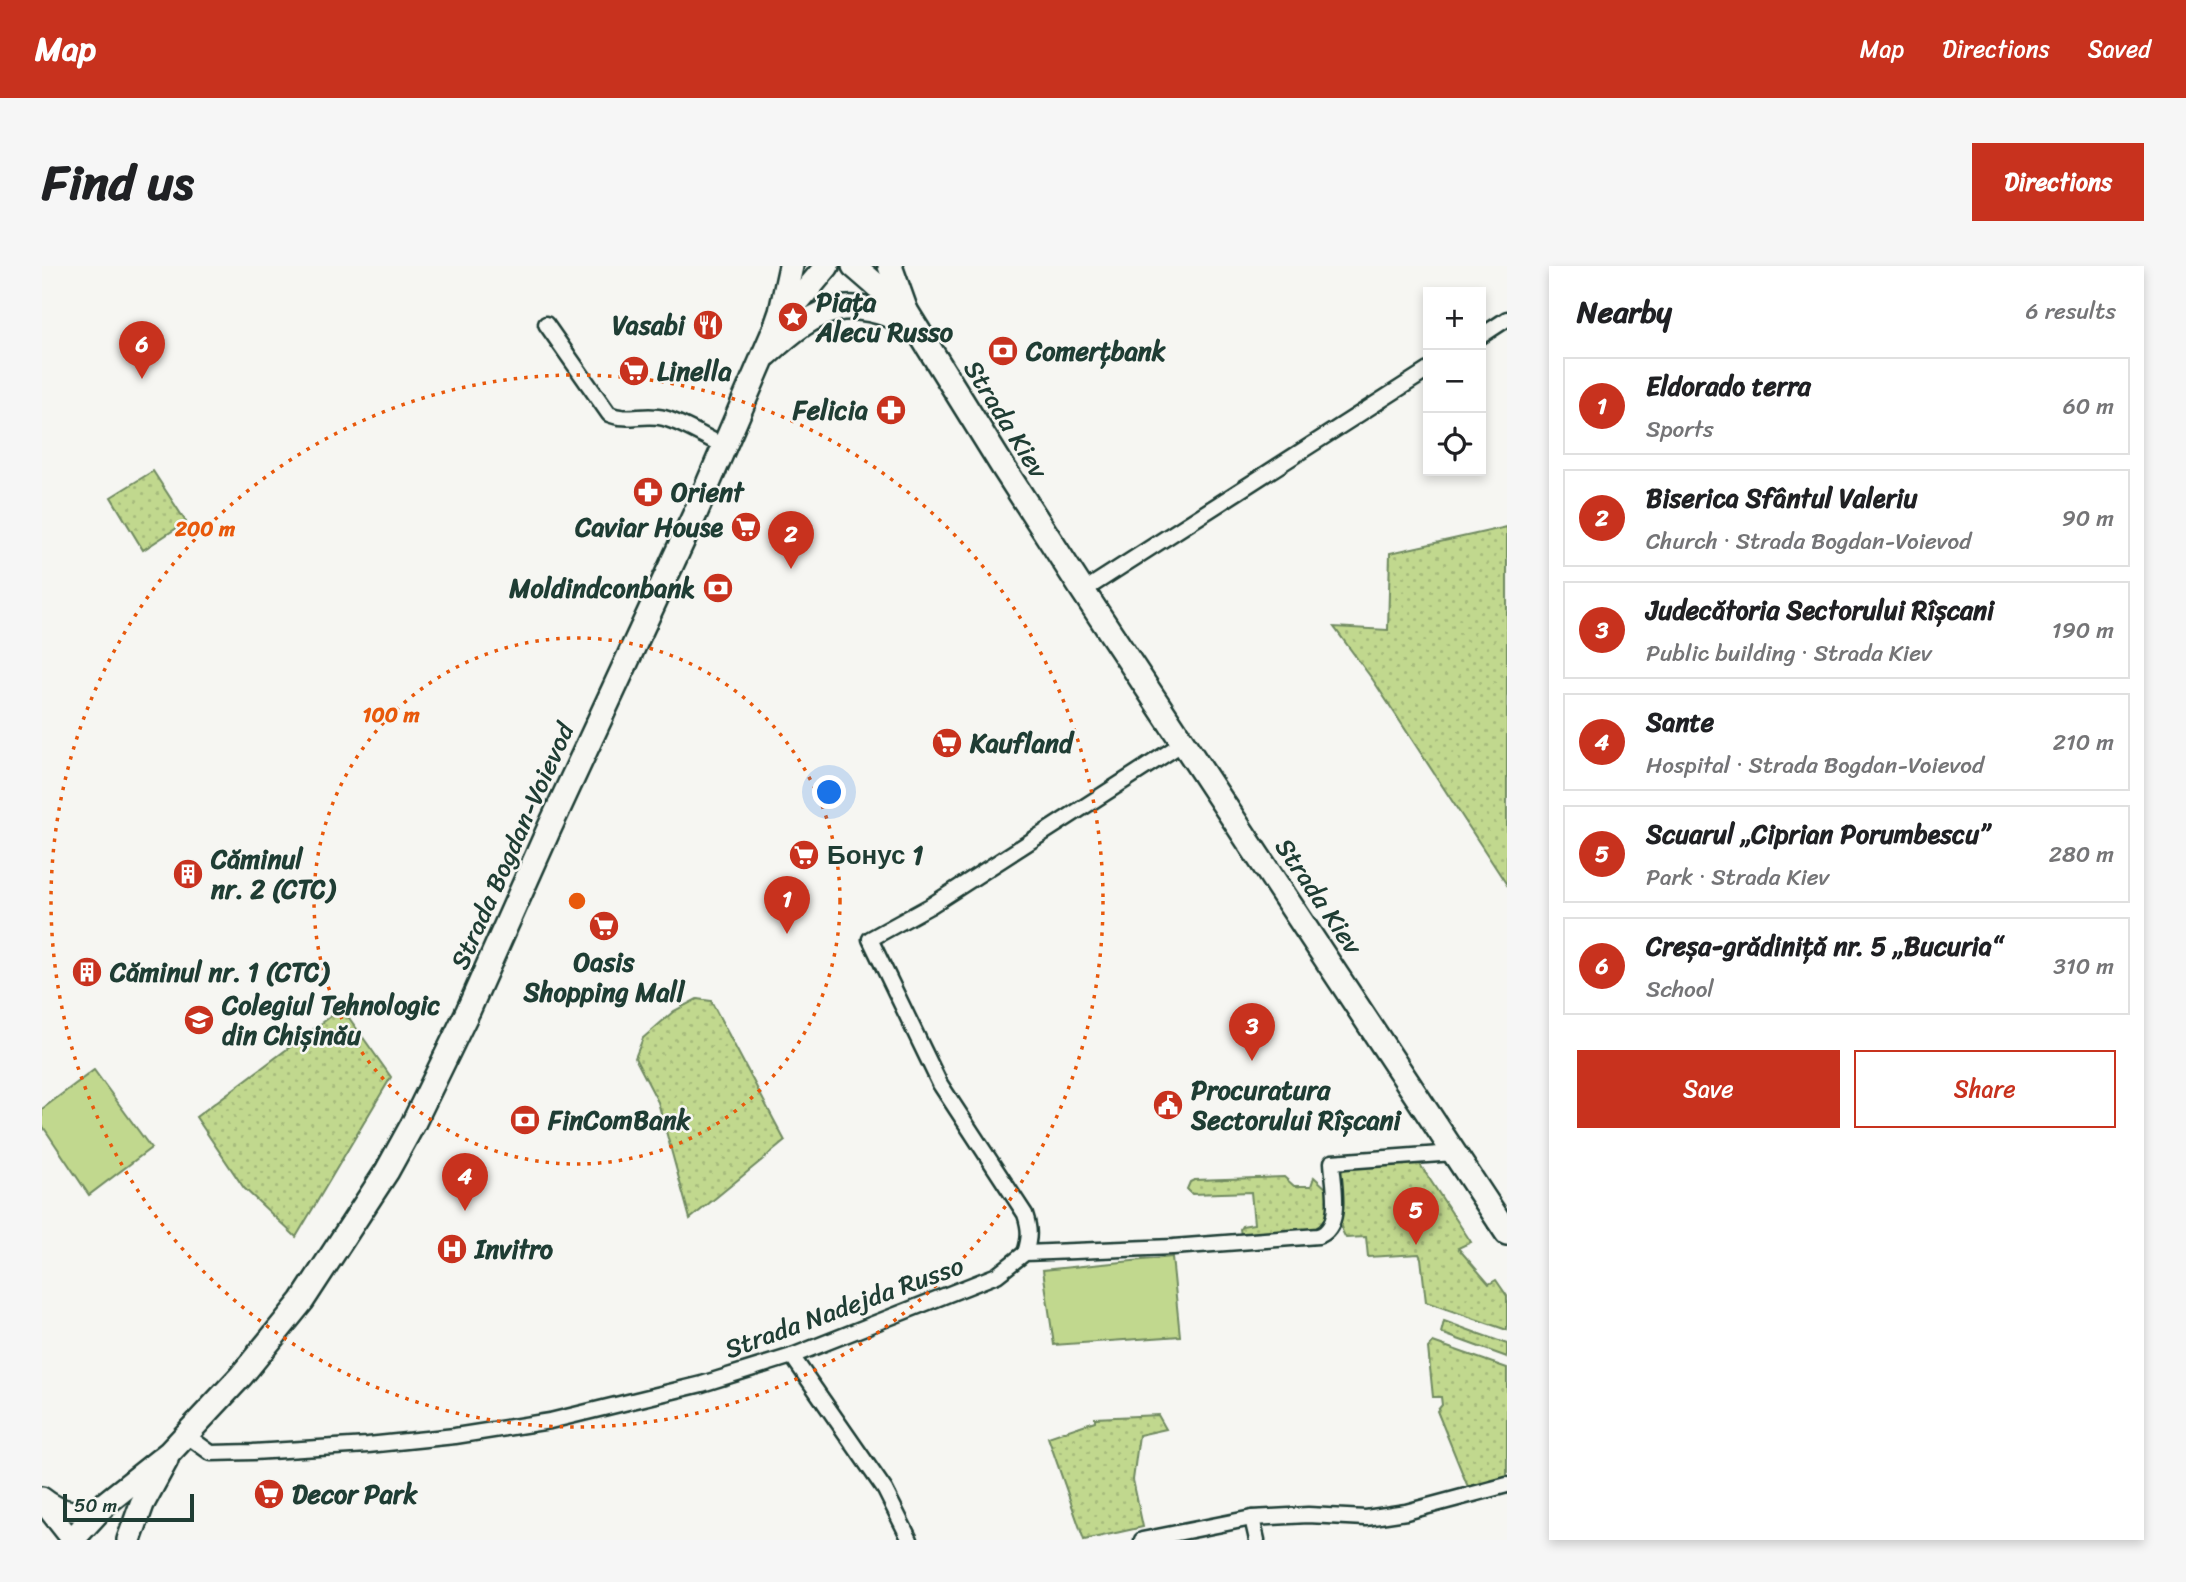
<!DOCTYPE html>
<html lang="en">
<head>
<meta charset="utf-8">
<style>
  :root { --surface:#fff; --page:#f6f6f6; --text:#202124; --muted:#757577; --line:#e0e0e0; --accent:#c8321e }
  body { margin:0; font-family:Sriracha,sans-serif; background:var(--page); color:var(--text) }
  .controls { position:absolute; right:21px; top:21px; display:grid; overflow:hidden; border-radius:0px; box-shadow:0 4px 10px #0003 }
  .controls button { width:63px; height:63px; display:grid; place-items:center; padding:0; border:0; border-bottom:2px solid var(--line); background:var(--surface); color:var(--text); font:35px sans-serif }
  .scale { position:absolute; left:21px; bottom:18px; width:131px; box-sizing:border-box; padding-left:7px; border:4px solid #1f3d34; border-top:0; font-size:19px; line-height:24px; white-space:nowrap; color:#1f3d34; -webkit-text-stroke:5px #f6f6f2; paint-order:stroke }
  .you { position:absolute; left:788px; top:527px; width:24px; height:24px; margin:-18px; border:5px solid #fff; border-radius:50%; background:#1a73e8; box-shadow:0 0 0 10px #1a73e833 }
  .badge { display:grid; place-items:center; width:46px; height:46px; border-radius:50%; background:var(--accent); color:#fff; font-size:23px; font-weight:700 }
  .pin { position:absolute; translate:-50% -58px; filter:drop-shadow(0 2px 4px #0008) }
  .pin::after { content:''; position:absolute; top:37px; width:24px; height:21px; background:inherit; clip-path:polygon(0 0,100% 0,50% 100%) }
  .list { margin:0; padding:0; list-style:none }
  h2 { display:flex; justify-content:space-between; align-items:center; height:91px; margin:0; padding:0 28px; font-size:30px }
  h2 small { font-size:23px; font-weight:400; color:var(--muted) }
  .list li { display:grid; grid-template-columns:46px 1fr auto; gap:21px; align-items:center; box-sizing:border-box; height:98px; margin:0 14px 14px; padding:0 14px; border:2px solid var(--line); border-radius:0px }
  .list b { display:block; font-size:26px; white-space:nowrap }
  .list p { margin:0; font-size:23px; white-space:nowrap; color:var(--muted) }
  .list em { font-size:23px; font-style:normal; color:var(--muted) }
  .actions { display:flex; gap:14px; padding:21px 28px }
  .actions a { flex:1; padding:16px 0; border:2px solid var(--accent); border-radius:0px; text-align:center; font-size:24px; color:var(--accent) }
  .actions .main { background:var(--accent); color:#fff }
  .icon { flex:none; width:38px; height:38px; fill:none; stroke:currentColor; stroke-width:2; stroke-linecap:round; stroke-linejoin:round }
  .map { position:relative; flex:none; width:1465px; height:1274px; overflow:hidden; border-radius:0px }
  header { display:flex; align-items:center; gap:42px; box-sizing:border-box; height:98px; padding:0 35px; background:var(--accent); color:#fff }
  header strong { font-size:33px }
  nav { display:flex; gap:38px; margin-inline-start:auto; font-size:24px }
  .intro { display:flex; align-items:center; justify-content:space-between; box-sizing:border-box; height:168px; padding:0 42px }
  h1 { margin:0; font-size:49px }
  .button { padding:18px 32px; border-radius:0px; background:var(--accent); color:#fff; font-size:24px; font-weight:700 }
  main { display:flex; gap:42px; padding:0 42px }
  aside { flex:1; background:var(--surface); border-radius:0px; box-shadow:0 4px 10px #0003 }
  .map>svg:first-child { display:block }
  .green { fill:url(#green-dots); stroke:#708a61; stroke-width:2 }
  .pitch { fill:#c1d88e; stroke:#708a61; stroke-width:2 }
  .lines { fill:none; stroke-linecap:round; stroke-linejoin:round }
  .street-casing { stroke:#1f3d34; stroke-width:19 }
  .secondary-casing { stroke:#1f3d34; stroke-width:24 }
  .primary-casing { stroke:#1f3d34; stroke-width:28 }
  .street { stroke:#f6f6f2; stroke-width:14 }
  .secondary { stroke:#f6f6f2; stroke-width:19 }
  .primary { stroke:#f6f6f2; stroke-width:23 }
  .ring { fill:none; stroke:#e8590c; stroke-width:3.5; stroke-dasharray:3.5 7 }
  .labels { text-anchor:middle; stroke-width:5; stroke-linejoin:round; paint-order:stroke }
  .poi-label { font-size:26px; font-weight:bold; fill:#1f3d34; stroke:#f6f6f2; text-anchor:start }
  .street-label { font-size:26px; fill:#1f3d34; stroke:#f6f6f2 }
  .centre { fill:#e8590c; stroke:#f6f6f2; stroke-width:3.5 }
  .ring-label { font-size:21px; text-anchor:middle; font-weight:bold; fill:#e8590c; stroke:#f6f6f2; stroke-width:5; stroke-linejoin:round; paint-order:stroke }
</style>
</head>
<body>
<header>
<strong>Map</strong>
<nav><a>Map</a><a>Directions</a><a>Saved</a></nav>
</header>
<div class="intro"><h1>Find us</h1><a class="button">Directions</a></div>
<main>
<div class="map">
<svg width="1465" height="1274" viewBox="0 0 1465 1274">
  <defs>
    <pattern id="green-dots" width="8" height="8" patternUnits="userSpaceOnUse" patternTransform="scale(1.75)"><rect width="8" height="8" fill="#c1d88e"/><path d="M2 2h.1M6 6h.1" fill="none" stroke="#a5ba7b" stroke-width="1.8" stroke-linecap="round"/></pattern>
  </defs>
  <rect width="100%" height="100%" fill="#f6f6f2"/>
  <filter id="ink" filterUnits="userSpaceOnUse"><feTurbulence type="fractalNoise" baseFrequency=".0143" numOctaves="2"/><feDisplacementMap in="SourceGraphic" scale="14" xChannelSelector="R" yChannelSelector="G"/><feConvolveMatrix kernelMatrix="1 2 1 2 8 2 1 2 1" color-interpolation-filters="sRGB"/></filter>
  <g filter="url(#ink)">
    <!-- green -->
    <g class="green">
      <path d="M111,205L144,256L101,284L69,231Z"/>
      <path d="M1465,261V619L1331,414L1292,361L1346,364L1348,287Z"/>
      <path d="M655,733L669,735L743,875L648,953L616,836L593,792L601,772L632,745Z"/>
      <path d="M300,742L349,811L254,971L202,922L154,851Z"/>
      <path d="M1377,897L1429,976L1416,982L1447,1018L1454,1014L1465,1030V1064L1384,1036L1379,992L1377,988L1326,991L1324,971L1304,972C1295,959 1292,920 1299,905L1307,902Z"/>
      <path d="M1242,911L1252,920H1269L1272,911L1286,924L1288,955L1285,963L1199,969L1198,963L1200,960L1212,958L1209,926L1150,928L1145,923L1148,916L1152,914Z"/>
      <path d="M1402,1055L1465,1078V1091L1399,1067Z"/>
      <path d="M1391,1076L1465,1102V1211L1426,1221L1395,1145L1400,1139L1399,1131H1391L1386,1082Z"/>
      <path d="M1116,1149L1124,1163L1097,1169L1091,1214L1101,1261L1042,1274L1006,1171L1053,1155V1152Z"/>
    </g>
    <!-- pitch -->
    <g class="pitch">
      <path d="M52,804L109,882L47,929L0,859V843Z"/>
      <path d="M1130,991L1138,1070L1012,1079L1001,1004Z"/>
    </g>
    <g class="lines">
      <!-- street casing -->
      <g class="street-casing">
        <g id="street">
          <path d="M504,58L567,148C585,156 603,147 622,152C643,158 663,171 683,181"/>
          <path d="M1439,70L1465,53"/>
          <path d="M1041,325L1386,104"/>
          <path d="M983,987C988,972 988,963 983,948L898,818L828,673L888,640L1141,477"/>
          <path d="M750,1090L843,1224L868,1274"/>
          <path d="M144,1169L169,1187L211,1186L326,1179L413,1170L508,1155L660,1118L750,1090L955,1009L983,987L1131,981L1276,970C1302,962 1291,917 1290,896L1412,887"/>
          <path d="M1210,1252L1215,1274"/>
          <path d="M1100,1274L1210,1252L1266,1249L1324,1252L1364,1246L1465,1219"/>
        </g>
      </g>
      <!-- secondary casing -->
      <g class="secondary-casing">
        <g id="secondary">
          <path d="M0,1231C21,1248 39,1249 63,1238"/>
          <path d="M0,1236L30,1274"/>
        </g>
      </g>
      <!-- primary casing -->
      <g class="primary-casing">
        <g id="primary">
          <path d="M812,0L864,45"/>
          <path d="M848,0L864,45L961,201L1041,325L1465,967"/>
          <path d="M739,55L785,0"/>
          <path d="M725,88C779,38 804,29 872,59"/>
          <path d="M30,1274L64,1237L127,1187L199,1110L260,1035L345,905L372,856L426,745L506,565L653,248L733,63L739,46L749,0"/>
          <path d="M87,1274L100,1238L124,1194"/>
        </g>
      </g>
      <!-- street -->
      <use href="#street" class="street"/>
      <!-- secondary -->
      <use href="#secondary" class="secondary"/>
      <!-- primary -->
      <use href="#primary" class="primary"/>
    </g>
  </g>
  <!-- distance rings -->
  <g class="ring">
    <circle cx="535" cy="635" r="263"/>
    <circle cx="535" cy="635" r="526"/>
  </g>
  <!-- icons -->
  <defs>
    <g id="sight-disc" transform="scale(1.575)"><circle r="9.5" fill="#c8321e" stroke="#f6f6f2"/><path d="M0-6L1.8-2.2L6-1.7L2.9 1.2L3.7 5.4L0 3.3L-3.7 5.4L-2.9 1.2L-6-1.7L-1.8-2.2Z" fill="#fff"/></g>
    <g id="restaurant-disc" transform="scale(1.575)"><circle r="9.5" fill="#c8321e" stroke="#f6f6f2"/><path d="M-5-6h1v4h1v-4h1v4h1v-4h1v5L-1.5 .5V6h-2V.5L-5-1ZM5-6V6H3V1.5H1.5Q1.5-4 5-6Z" fill="#fff"/></g>
    <g id="bank-disc" transform="scale(1.575)"><circle r="9.5" fill="#c8321e" stroke="#f6f6f2"/><path d="M-6-4H6V4H-6ZM0-2.3a2.3 2.3 0 1 0 0 4.6a2.3 2.3 0 1 0 0-4.6Z" fill="#fff"/></g>
    <g id="supermarket-disc" transform="scale(1.575)"><circle r="9.5" fill="#c8321e" stroke="#f6f6f2"/><path d="M-6-5.5h2.5l.6 2H6L4.5 2H-2.5L-4.4-4H-6ZM-1.5 3.2a1.3 1.3 0 1 0 .1 0ZM3 3.2a1.3 1.3 0 1 0 .1 0Z" fill="#fff"/></g>
    <g id="pharmacy-disc" transform="scale(1.575)"><circle r="9.5" fill="#c8321e" stroke="#f6f6f2"/><path d="M-2-6h4v4h4v4h-4v4h-4v-4h-4v-4h4Z" fill="#fff"/></g>
    <g id="building-disc" transform="scale(1.575)"><circle r="9.5" fill="#c8321e" stroke="#f6f6f2"/><path d="M-4-6H4V6H1V3H-1V6H-4ZM-2.5-4.3h1.7v1.8h-1.7ZM.8-4.3h1.7v1.8H.8ZM-2.5-1h1.7V.8h-1.7ZM.8-1h1.7V.8H.8Z" fill="#fff"/></g>
    <g id="university-disc" transform="scale(1.575)"><circle r="9.5" fill="#c8321e" stroke="#f6f6f2"/><path d="M0-5L7-2L0 1L-7-2ZM-4 1L0 2.5L4 1V4Q0 6-4 4Z" fill="#fff"/></g>
    <g id="civic-disc" transform="scale(1.575)"><circle r="9.5" fill="#c8321e" stroke="#f6f6f2"/><path d="M-.6-6.5H3V-4.5H.6V-3L4-1V1h2V6H-6V1h2V-1L-.6-3ZM-1.2 2.5V6h2.4V2.5Z" fill="#fff"/></g>
    <g id="hospital-disc" transform="scale(1.575)"><circle r="9.5" fill="#c8321e" stroke="#f6f6f2"/><path d="M-5-5h3v3.5h4V-5h3V5h-3V1.5h-4V5h-3Z" fill="#fff"/></g>
  </defs>
  <g fill-rule="evenodd">
    <use href="#sight-disc" x="751" y="51"/>
    <use href="#restaurant-disc" x="666" y="59"/>
    <use href="#bank-disc" x="961" y="85"/>
    <use href="#supermarket-disc" x="592" y="105"/>
    <use href="#pharmacy-disc" x="849" y="144"/>
    <use href="#pharmacy-disc" x="606" y="226"/>
    <use href="#supermarket-disc" x="704" y="261"/>
    <use href="#bank-disc" x="676" y="322"/>
    <use href="#supermarket-disc" x="905" y="477"/>
    <use href="#supermarket-disc" x="762" y="589"/>
    <use href="#building-disc" x="146" y="608"/>
    <use href="#supermarket-disc" x="562" y="660"/>
    <use href="#building-disc" x="45" y="706"/>
    <use href="#university-disc" x="157" y="754"/>
    <use href="#civic-disc" x="1126" y="839"/>
    <use href="#bank-disc" x="483" y="854"/>
    <use href="#hospital-disc" x="410" y="983"/>
    <use href="#supermarket-disc" x="227" y="1228"/>
  </g>
  <g class="labels">
    <!-- poi labels -->
    <g class="poi-label">
      <text x="774" y="45">Piața<tspan x="774" dy="30">Alecu Russo</tspan></text>
      <text x="643" y="68" text-anchor="end">Vasabi</text>
      <text x="984" y="94">Comerțbank</text>
      <text x="615" y="114">Linella</text>
      <text x="826" y="153" text-anchor="end">Felicia</text>
      <text x="629" y="235">Orient</text>
      <text x="681" y="270" text-anchor="end">Caviar House</text>
      <text x="653" y="331" text-anchor="end">Moldindconbank</text>
      <text x="928" y="486">Kaufland</text>
      <text x="785" y="598">Бонус 1</text>
      <text x="169" y="602">Căminul<tspan x="169" dy="30">nr. 2 (CTC)</tspan></text>
      <text x="562" y="705" text-anchor="middle">Oasis<tspan x="562" dy="30">Shopping Mall</tspan></text>
      <text x="68" y="715">Căminul nr. 1 (CTC)</text>
      <text x="180" y="748">Colegiul Tehnologic<tspan x="180" dy="30">din Chișinău</tspan></text>
      <text x="1149" y="833">Procuratura<tspan x="1149" dy="30">Sectorului Rîșcani</tspan></text>
      <text x="506" y="863">FinComBank</text>
      <text x="433" y="992">Invitro</text>
      <text x="250" y="1237">Decor Park</text>
    </g>
    <!-- street labels -->
    <g class="street-label">
      <text transform="translate(964 153) rotate(58)" y="9">Strada Kiev</text>
      <text transform="translate(470 580) rotate(-66)" y="9">Strada Bogdan-Voievod</text>
      <text transform="translate(1277 630) rotate(56)" y="9">Strada Kiev</text>
      <text transform="translate(802 1041) rotate(-20)" y="9">Strada Nadejda Russo</text>
    </g>
  </g>
  <circle cx="535" cy="635" r="10" class="centre"/>
  <g class="ring-label">
    <text x="163" y="270">200 m</text>
    <text x="349" y="456">100 m</text>
  </g>
</svg>
<div class="controls">
<button>+</button>
<button>−</button>
<button><svg class="icon" aria-label="locate" viewBox="0 0 24 24"><circle cx="12" cy="12" r="6"/><path d="M12 2v4M12 18v4M2 12h4M18 12h4"/></svg></button>
</div>
<div class="scale">50 m</div>
<div class="you"></div>
<div class="pin badge" style="left:745px;top:668px">1</div>
<div class="pin badge" style="left:749px;top:303px">2</div>
<div class="pin badge" style="left:1210px;top:795px">3</div>
<div class="pin badge" style="left:423px;top:945px">4</div>
<div class="pin badge" style="left:1374px;top:979px">5</div>
<div class="pin badge" style="left:100px;top:113px">6</div>
</div>
<aside>
<h2>Nearby<small>6 results</small></h2>
<ul class="list">
<li><span class="badge">1</span><div><b>Eldorado terra</b><p>Sports</p></div><em>60 m</em></li>
<li><span class="badge">2</span><div><b>Biserica Sfântul Valeriu</b><p>Church · Strada Bogdan-Voievod</p></div><em>90 m</em></li>
<li><span class="badge">3</span><div><b>Judecătoria Sectorului Rîșcani</b><p>Public building · Strada Kiev</p></div><em>190 m</em></li>
<li><span class="badge">4</span><div><b>Sante</b><p>Hospital · Strada Bogdan-Voievod</p></div><em>210 m</em></li>
<li><span class="badge">5</span><div><b>Scuarul „Ciprian Porumbescu”</b><p>Park · Strada Kiev</p></div><em>280 m</em></li>
<li><span class="badge">6</span><div><b>Creșa-grădiniță nr. 5 „Bucuria“</b><p>School</p></div><em>310 m</em></li>
</ul>
<div class="actions"><a class="main">Save</a><a>Share</a></div>
</aside>
</main>
</body>
</html>
